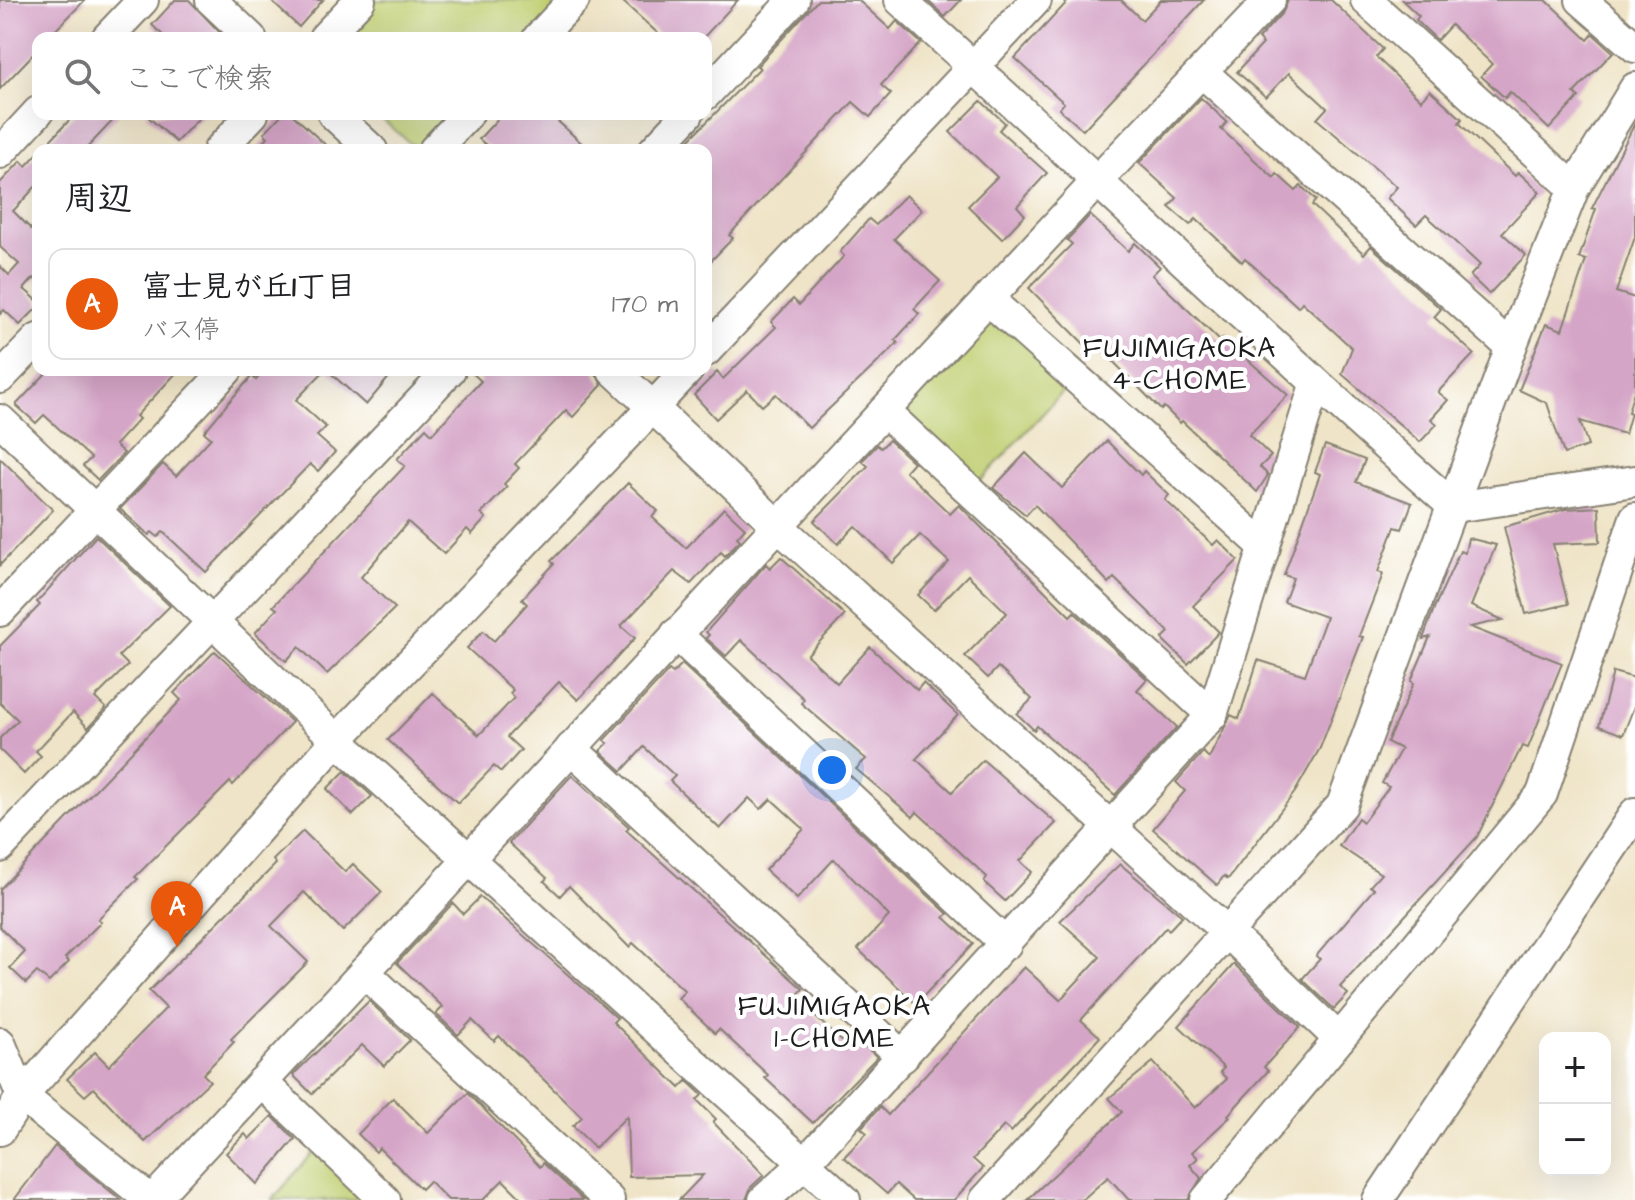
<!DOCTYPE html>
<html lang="ja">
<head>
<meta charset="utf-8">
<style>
  :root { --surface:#fff; --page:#f6f6f6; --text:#202124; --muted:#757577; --line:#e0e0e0; --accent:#ea580c }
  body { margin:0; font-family:"Architects Daughter","Klee One",sans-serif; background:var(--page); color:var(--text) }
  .controls { position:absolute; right:24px; bottom:24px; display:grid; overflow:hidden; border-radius:16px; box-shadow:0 8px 32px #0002 }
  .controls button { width:72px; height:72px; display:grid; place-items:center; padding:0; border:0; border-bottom:2px solid var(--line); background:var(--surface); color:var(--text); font:40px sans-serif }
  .you { position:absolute; left:832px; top:770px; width:28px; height:28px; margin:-20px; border:6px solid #fff; border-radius:50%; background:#1a73e8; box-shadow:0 0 0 12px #1a73e833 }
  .badge { display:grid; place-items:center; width:52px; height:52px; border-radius:50%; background:var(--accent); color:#fff; font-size:26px; font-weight:700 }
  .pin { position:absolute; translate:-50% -66px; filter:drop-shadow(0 2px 4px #0008) }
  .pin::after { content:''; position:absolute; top:42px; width:28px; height:24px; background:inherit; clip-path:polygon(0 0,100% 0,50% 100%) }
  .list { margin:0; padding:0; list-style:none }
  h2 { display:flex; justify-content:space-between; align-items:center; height:104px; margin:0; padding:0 32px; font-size:34px }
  h2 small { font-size:26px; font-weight:400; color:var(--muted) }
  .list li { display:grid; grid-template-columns:52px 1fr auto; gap:24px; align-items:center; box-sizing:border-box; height:112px; margin:0 16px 16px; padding:0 16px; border:2px solid var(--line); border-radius:16px }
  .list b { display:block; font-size:30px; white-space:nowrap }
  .list p { margin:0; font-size:26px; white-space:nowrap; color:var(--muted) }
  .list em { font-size:26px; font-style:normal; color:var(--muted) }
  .icon { flex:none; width:44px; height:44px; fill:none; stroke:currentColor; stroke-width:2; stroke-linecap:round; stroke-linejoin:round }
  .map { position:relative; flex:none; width:1635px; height:1200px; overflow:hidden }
  .search { position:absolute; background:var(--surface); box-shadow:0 8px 32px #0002; left:32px; top:32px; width:680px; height:88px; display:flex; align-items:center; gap:20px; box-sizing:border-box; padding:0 28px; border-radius:16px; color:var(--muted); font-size:30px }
  .panel { position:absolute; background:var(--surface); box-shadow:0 8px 32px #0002; left:32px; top:144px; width:680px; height:232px; border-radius:16px }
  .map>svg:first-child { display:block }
  .green { fill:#bfce70; stroke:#6e7546; stroke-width:2 }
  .building { fill:#d5a5c7 }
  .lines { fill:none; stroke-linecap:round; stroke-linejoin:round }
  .minor-casing { stroke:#868072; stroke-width:34 }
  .minor { stroke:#fff; stroke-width:30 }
  .labels { text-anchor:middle; stroke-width:8; stroke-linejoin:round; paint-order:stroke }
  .neighbourhood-label { font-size:28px; letter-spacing:2px; fill:#1c1c1c; stroke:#fff }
</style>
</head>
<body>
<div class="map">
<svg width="1635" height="1200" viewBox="0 0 1635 1200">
  <rect width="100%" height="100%" fill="#fff"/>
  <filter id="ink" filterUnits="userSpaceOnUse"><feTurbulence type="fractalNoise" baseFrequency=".0125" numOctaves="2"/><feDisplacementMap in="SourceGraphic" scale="16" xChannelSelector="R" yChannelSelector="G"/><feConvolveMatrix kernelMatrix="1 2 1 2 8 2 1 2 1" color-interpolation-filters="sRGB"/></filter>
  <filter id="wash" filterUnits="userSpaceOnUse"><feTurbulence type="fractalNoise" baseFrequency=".006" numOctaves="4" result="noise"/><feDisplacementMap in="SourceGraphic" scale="32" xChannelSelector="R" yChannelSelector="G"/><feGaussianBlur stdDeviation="1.8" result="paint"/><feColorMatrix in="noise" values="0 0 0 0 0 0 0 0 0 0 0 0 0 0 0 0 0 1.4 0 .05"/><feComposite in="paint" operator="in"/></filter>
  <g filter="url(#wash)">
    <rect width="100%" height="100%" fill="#efe4c7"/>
    <!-- green -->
    <g class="green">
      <path d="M360,0H574L538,38H324Z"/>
      <path d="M376,114H468L434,150H418Z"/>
      <path d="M988,299L1076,378L971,491L884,411Z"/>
      <path d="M323,1141L385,1200H272Z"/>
    </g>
    <g id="blocks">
      <!-- building -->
      <g class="building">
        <path d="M0,0H85L48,38H38V49L0,89Z"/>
        <path d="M175,0H189L225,38H166L152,25Z"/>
        <path d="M270,0H323L299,27Z"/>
        <path d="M621,0H738L703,38H663Z"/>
        <path d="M818,0H858L890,29L897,21L921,43L881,85L891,94L870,117L853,102L729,235L733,238L706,266V150H695L687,142L760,68L757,66Z"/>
        <path d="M927,0H961L945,17Z"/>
        <path d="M1069,0H1121L1142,20L1161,0H1204L1083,130L1059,109L1064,103L1015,58Z"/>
        <path d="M1288,0H1331L1383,49L1376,57L1421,100L1430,90L1462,119L1459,123L1515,176L1518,172L1540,192L1502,233L1526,255L1489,294L1470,276L1480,265L1426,215L1416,225L1387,198L1397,187L1317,119L1327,108L1289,73L1266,97L1237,72L1263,44L1258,39L1283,12Z"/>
        <path d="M1402,0H1546L1588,40L1593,34L1613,52L1574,93L1579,97L1549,129L1510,92L1505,98L1481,76L1492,64L1451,25L1437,40L1416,20L1419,16Z"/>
        <path d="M1201,98L1227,122L1221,129L1274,178L1277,174L1296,191L1301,186L1316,200L1312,205L1364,254L1371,246L1441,309L1434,317L1474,354L1438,392L1448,400L1431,419L1437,424L1420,442L1342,374L1352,348L1302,302L1298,307L1245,258L1242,262L1196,219L1190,225L1169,207L1177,198L1139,163Z"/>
        <path d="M981,101L1005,123L999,130L1047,173L1017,206L1025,215L1002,239L968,206L997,177L950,132Z"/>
        <path d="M75,114H119L85,150H41Z"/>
        <path d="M145,114H203L176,142Z"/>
        <path d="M282,114H292L331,150H256L268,137L264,133Z"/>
        <path d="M502,114H550L589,150H492L479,139Z"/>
        <path d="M1635,123V237L1616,292L1635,298V388L1628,412L1631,413L1625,434L1580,421L1588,446L1564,454L1547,403L1519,390L1546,324L1562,330L1586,260L1579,258L1596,209L1592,208Z"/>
        <path d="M38,153V184L13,211L38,236V282L34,278L24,289L38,301V307L20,325L4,310L0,314V266L9,275L19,264L0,247V183L21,161L26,166Z"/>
        <path d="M906,195L922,210L894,239L940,281L914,309L919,314L895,340L898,343L809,428L776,394L762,406L747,390L716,419L694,395L717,372L723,379L776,327L771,322L793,299L799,305L844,256L840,252L869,219L876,225Z"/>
        <path d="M1090,215L1128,251L1135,243L1160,267L1152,275L1220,341L1223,338L1288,395L1249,435L1271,456L1260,467L1268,475L1257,492L1182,421L1180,423L1164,407L1161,410L1096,344L1090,350L1029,288L1072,244L1067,240Z"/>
        <path d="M49,370H179L136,416L139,419L115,445L124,453L98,480L83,466L91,458L44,415L36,423L16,405Z"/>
        <path d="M265,370H325L296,400L326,427L317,436L335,452L318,471L310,464L206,572L163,532L158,537L152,532L149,535L120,509L163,464L176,476L211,438L204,432L228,403L252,376L256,380Z"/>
        <path d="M327,370H395L366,405Z"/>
        <path d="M469,370H594L602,385L573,417L566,410L515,464L519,468L504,484L507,487L481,514L486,518L472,534L467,529L444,554L408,522L361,577L395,608L327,674L299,647L286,661L255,633L277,609L273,606L405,466L397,459L426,428L432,434L481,381Z"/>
        <path d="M889,440L913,462L905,471L950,514L959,505L1070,616L1074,612L1147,679L1137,690L1177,727L1115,795L1037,726L1034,730L1017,714L1032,699L998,667L988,678L965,656L1007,613L968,575L934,610L918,595L949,562L920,535L893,563L855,526L838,544L814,521L868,466L862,461L877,445L881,448Z"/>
        <path d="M1107,441L1141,475L1144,471L1169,495L1165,500L1213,545L1218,540L1238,560L1193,606L1219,632L1188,664L1162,639L1169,632L1114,578L1109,583L1035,505L1026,515L993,488L1026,453L1062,488Z"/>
        <path d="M1325,445L1365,460L1356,482L1412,503L1402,529L1395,527L1378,572L1383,574L1359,636L1363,637L1320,748L1295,792L1228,879L1224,876L1217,885L1153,829L1185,791L1176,782L1203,752L1209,758L1231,715L1239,719L1258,660L1305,675L1326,617L1284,602L1293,578L1284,575L1320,474L1315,472Z"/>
        <path d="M0,458L53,510L0,565Z"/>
        <path d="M628,483L658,511L652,517L686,548L724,508L745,528L737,537L740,540L725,556L721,552L691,584L674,571L621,626L635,638L578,700L559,682L507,737L521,750L501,772L494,766L458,803L388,740L433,693L479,735L514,698L510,693L513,690L467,648L483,631L494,641L527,604L522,599L554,564L551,561Z"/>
        <path d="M1599,507L1600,542L1553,544L1568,604L1526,614L1504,527L1565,509Z"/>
        <path d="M96,536L170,606L119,656L128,665L95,698L106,708L88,728L73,712L36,751L41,756L24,774L0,750V738L18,720L0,703V646L40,605L37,602Z"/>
        <path d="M1468,538L1496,545L1471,606L1503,620L1470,627L1562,663L1528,748L1522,746L1477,837L1340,987L1348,994L1334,1009L1302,979L1320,959L1316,956L1374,889L1370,886L1381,874L1339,846L1358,818L1363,822L1389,787L1382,783L1401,749L1387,742L1414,683L1411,681L1430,637L1423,639L1435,606L1460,551L1465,553Z"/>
        <path d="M781,557L845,615L807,655L837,683L870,647L917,690L923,683L958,715L916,759L952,792L983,760L1056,823L1020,861L1032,872L1005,901L984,882L987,877L917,812L913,817L856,769L866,759L801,703L804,699L741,640L726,656L706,638L709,635L706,632L752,580L766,564L770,568Z"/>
        <path d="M215,651L292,722L233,785L230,782L135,877L138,879L98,919L101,922L65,958L69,962L49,982L37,972L26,983L10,968L25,952L0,927V889L181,700L174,693Z"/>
        <path d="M682,664L948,914L944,917L973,944L916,1004L858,949L889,916L834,859L797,899L765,870L804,829L771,799L761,809L749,798L720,829L670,781L675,776L644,747L622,771L600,751L608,743L604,740L669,670L673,673Z"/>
        <path d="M1613,672L1635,678V704L1623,735L1599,726Z"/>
        <path d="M345,771L372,796L353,815L327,789Z"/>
        <path d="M572,775L629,827L626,830L803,989L795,998L846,1045L854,1036L877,1057L813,1123L765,1078L768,1075L719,1029L715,1033L678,998L685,991L633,943L629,947L569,886L560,896L544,881L547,878L509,843Z"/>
        <path d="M303,831L345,872L353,864L382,892L343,931L304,892L271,926L308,962L231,1039L234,1042L203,1074L210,1081L145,1142L94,1088L85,1096L67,1079L95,1052L109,1066L166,1008L149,991L276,864L273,860Z"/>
        <path d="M1120,864L1182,916L1169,930L1166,927L1081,1020L1100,1037L1011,1132L1004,1126L973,1159L983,1168L954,1200H914L896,1184L887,1194L844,1157L867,1133L861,1128L880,1107L888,1115L1024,967L1060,1000L1100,957L1060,921Z"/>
        <path d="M480,897L617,1018L613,1022L680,1088L687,1081L702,1095L697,1100L716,1119L713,1122L764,1175L751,1187L746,1200H679L703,1175L629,1177L627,1116L595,1148L573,1126L582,1117L499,1036L494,1041L472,1020L458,1035L436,1014L443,1007L397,963L453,903L463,914Z"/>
        <path d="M1234,964L1300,1027L1264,1067L1268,1071L1228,1115L1230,1117L1192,1152L1198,1158L1190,1165L1201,1178L1188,1200H1129L1108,1177L1082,1200H1027L1122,1112L1109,1098L1153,1062L1195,1108L1227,1079L1220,1072L1224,1068L1179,1026Z"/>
        <path d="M369,1001L410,1040L384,1066L362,1045L312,1094L293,1075Z"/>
        <path d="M468,1093L540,1167L543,1163L583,1200H523L503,1180L483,1200H448L429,1181L421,1189L379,1148L376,1152L358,1134L393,1098L428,1133Z"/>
        <path d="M272,1116L295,1139L257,1184L226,1153L245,1134L249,1139Z"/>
        <path d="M55,1146L121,1200H14Z"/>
      </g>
    </g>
  </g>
  <g filter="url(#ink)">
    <use href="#blocks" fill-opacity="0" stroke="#868072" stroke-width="2"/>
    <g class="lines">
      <!-- minor casing -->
      <g class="minor-casing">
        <g id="minor">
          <path d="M211,0L251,38"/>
          <path d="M900,0C1086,168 1266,341 1454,507L1635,481"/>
          <path d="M1366,0L1574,188"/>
          <path d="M1581,0L1635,47"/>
          <path d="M107,38L143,0"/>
          <path d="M324,38L360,0"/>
          <path d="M538,38L574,0"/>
          <path d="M1202,72L1511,347"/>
          <path d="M706,94L794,0"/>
          <path d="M333,114L372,150"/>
          <path d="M219,150L253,114"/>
          <path d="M434,150L468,114"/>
          <path d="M654,150L688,114"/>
          <path d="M0,153L38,112"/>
          <path d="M988,299L1265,547"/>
          <path d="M706,351L1036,0"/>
          <path d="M613,370L778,526L1227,932L1339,1039"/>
          <path d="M0,378L38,339"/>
          <path d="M884,411L1212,715"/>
          <path d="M0,420L337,740L845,1200"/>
          <path d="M0,611L227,370"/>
          <path d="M676,634L1006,944"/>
          <path d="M571,748L903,1057"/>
          <path d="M0,847L450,370"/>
          <path d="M364,972L609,1200"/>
          <path d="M0,1043L22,1096L150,1200"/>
          <path d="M262,1082L385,1200"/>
          <path d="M0,1130L22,1096L337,740L688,370"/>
          <path d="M153,1200L1099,179L1270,0"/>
          <path d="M764,1200L803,1165L1212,715L1315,385"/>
          <path d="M985,1200L1342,805L1511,347L1574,188L1635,88"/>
          <path d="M1206,1200L1542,794L1635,518"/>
          <path d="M1378,1200L1635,813"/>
        </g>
      </g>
      <!-- minor -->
      <use href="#minor" class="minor"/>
    </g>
  </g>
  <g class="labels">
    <!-- neighbourhood labels -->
    <g class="neighbourhood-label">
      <text x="1180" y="357">FUJIMIGAOKA<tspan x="1180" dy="32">4-CHOME</tspan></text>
      <text x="835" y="1015">FUJIMIGAOKA<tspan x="835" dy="32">1-CHOME</tspan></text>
    </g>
  </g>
</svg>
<div class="controls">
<button>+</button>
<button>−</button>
</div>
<div class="you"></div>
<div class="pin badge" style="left:177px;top:947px">A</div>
<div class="search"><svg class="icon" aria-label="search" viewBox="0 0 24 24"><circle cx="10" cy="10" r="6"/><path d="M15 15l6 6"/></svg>ここで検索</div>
<section class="panel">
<h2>周辺<small></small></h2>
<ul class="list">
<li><span class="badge">A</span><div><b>富士見が丘1丁目</b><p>バス停</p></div><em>170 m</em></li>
</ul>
</section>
</div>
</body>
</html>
